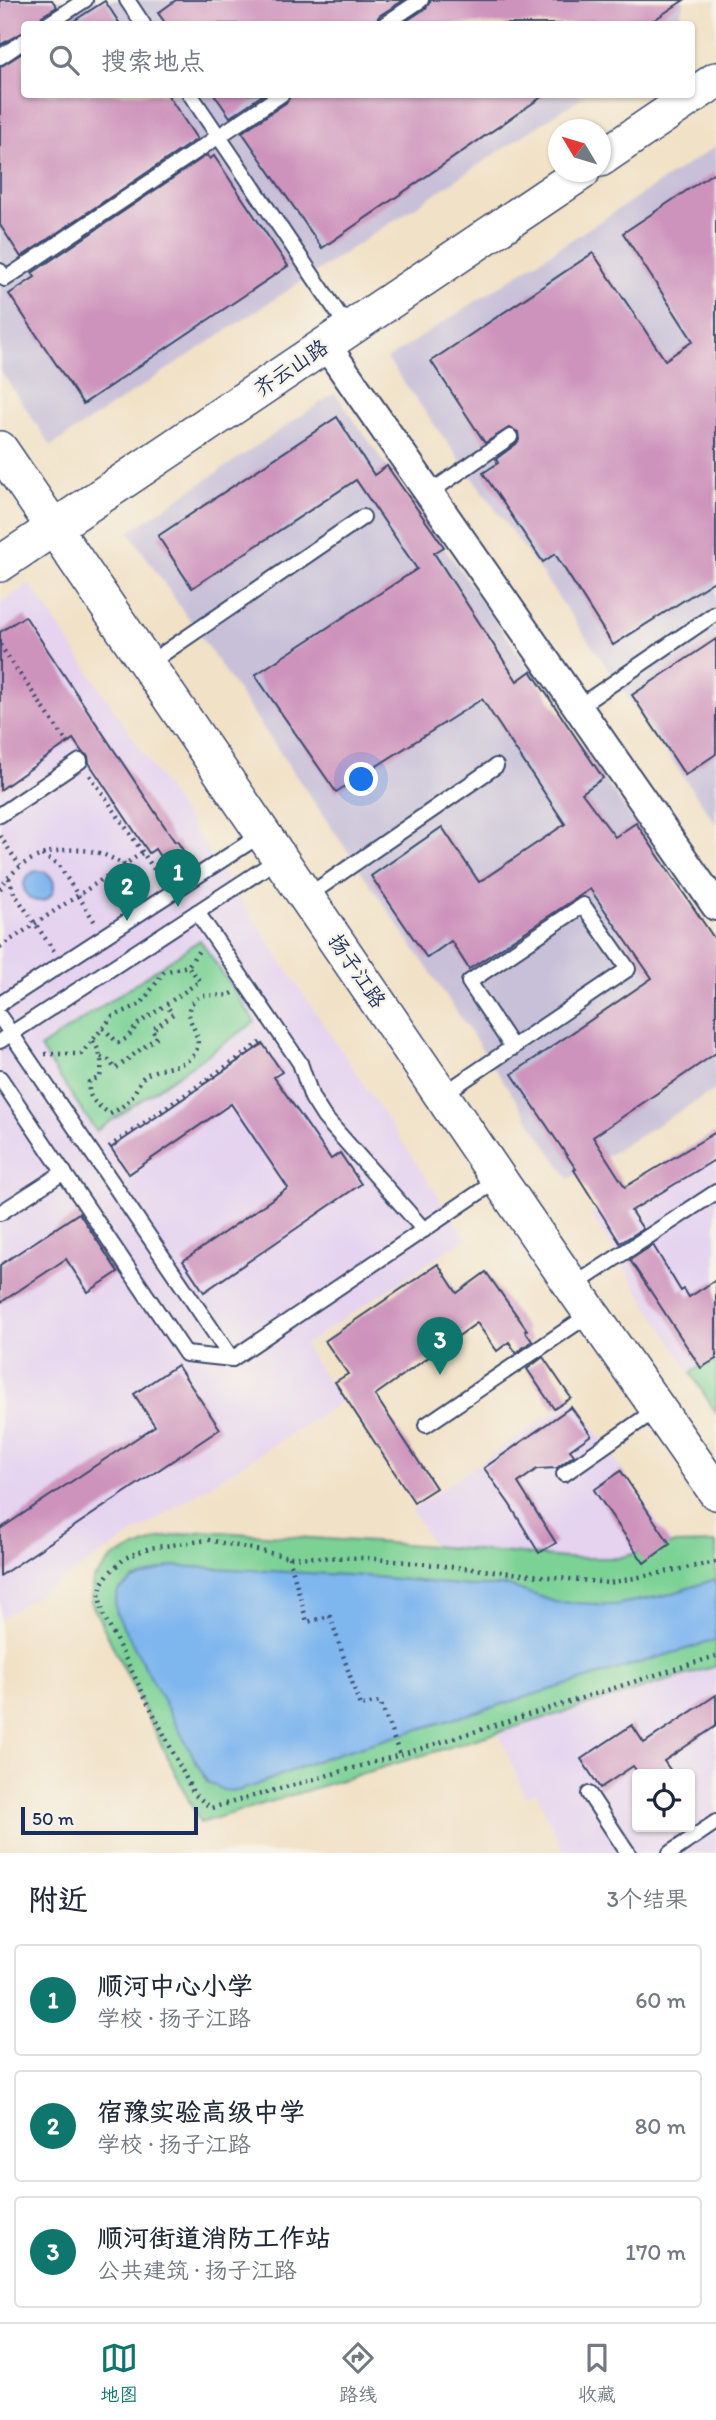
<!DOCTYPE html>
<html lang="zh">
<head>
<meta charset="utf-8">
<style>
  :root { --surface:#fff; --page:#f6f6f7; --text:#1f2937; --muted:#747a83; --line:#e0e1e3; --accent:#0f766e }
  body { margin:0; font-family:Itim,"LXGW WenKai TC",sans-serif; background:var(--page); color:var(--text) }
  .controls { position:absolute; right:21px; bottom:21px; display:grid; overflow:hidden; border-radius:7px; box-shadow:0 2px 5px #0004 }
  .controls button { width:63px; height:63px; display:grid; place-items:center; padding:0; border:0; border-bottom:2px solid var(--line); background:var(--surface); color:var(--text); font:35px sans-serif }
  .compass { position:absolute; left:548px; top:119px; width:63px; height:63px; border-radius:50%; background:var(--surface); box-shadow:0 2px 5px #0004; rotate:308deg }
  .scale { position:absolute; left:21px; bottom:18px; width:177px; box-sizing:border-box; padding-left:7px; border:4px solid #1b2f5e; border-top:0; font-size:19px; line-height:24px; white-space:nowrap; color:#1b2f5e; -webkit-text-stroke:5px #f7f3e8; paint-order:stroke }
  .you { position:absolute; left:362px; top:780px; width:24px; height:24px; margin:-18px; border:5px solid #fff; border-radius:50%; background:#1a73e8; box-shadow:0 0 0 10px #1a73e833 }
  .badge { display:grid; place-items:center; width:46px; height:46px; border-radius:50%; background:var(--accent); color:#fff; font-size:23px; font-weight:700 }
  .pin { position:absolute; translate:-50% -58px; filter:drop-shadow(0 2px 4px #0008) }
  .pin::after { content:''; position:absolute; top:37px; width:24px; height:21px; background:inherit; clip-path:polygon(0 0,100% 0,50% 100%) }
  .list { margin:0; padding:0; list-style:none }
  h2 { display:flex; justify-content:space-between; align-items:center; height:91px; margin:0; padding:0 28px; font-size:30px }
  h2 small { font-size:23px; font-weight:400; color:var(--muted) }
  .list li { display:grid; grid-template-columns:46px 1fr auto; gap:21px; align-items:center; box-sizing:border-box; height:112px; margin:0 14px 14px; padding:0 14px; border:2px solid var(--line); border-radius:7px }
  .list b { display:block; font-size:26px; white-space:nowrap }
  .list p { margin:0; font-size:23px; white-space:nowrap; color:var(--muted) }
  .list em { font-size:23px; font-style:normal; color:var(--muted) }
  .icon { flex:none; width:38px; height:38px; fill:none; stroke:currentColor; stroke-width:2; stroke-linecap:round; stroke-linejoin:round }
  .map { position:relative; flex:none; width:716px; height:1853px; overflow:hidden }
  .search { position:absolute; background:var(--surface); box-shadow:0 2px 5px #0004; left:21px; right:21px; top:21px; height:77px; display:flex; align-items:center; gap:18px; box-sizing:border-box; padding:0 24px; border-radius:7px; color:var(--muted); font-size:26px }
  .sheet { height:469px; background:var(--surface) }
  nav { display:flex; justify-content:space-around; align-items:center; box-sizing:border-box; height:98px; border-top:2px solid var(--line); background:var(--surface); font-size:19px; color:var(--muted) }
  nav a { display:grid; justify-items:center; gap:4px }
  nav .on { color:var(--accent) }
  .map>svg:first-child { display:block }
  .built { fill:#e5d3f0; fill-rule:evenodd }
  .industrial { fill:#c7c0d8 }
  .green { fill:#7cd295; stroke:#4c807a; stroke-width:2 }
  .water { fill:#7eb6ee; stroke:#4c72a6; stroke-width:2 }
  .building { fill:#cd93bc }
  .lines { fill:none; stroke-linecap:round; stroke-linejoin:round }
  .service-casing { stroke:#3b4a6e; stroke-width:18 }
  .minor-casing { stroke:#3b4a6e; stroke-width:32 }
  .tertiary-casing { stroke:#3b4a6e; stroke-width:38 }
  .path { stroke:#3b4a6e; stroke-width:4.5; stroke-dasharray:2 5; stroke-linecap:butt }
  .service { stroke:#fff; stroke-width:14 }
  .minor { stroke:#fff; stroke-width:28 }
  .tertiary { stroke:#fff; stroke-width:35 }
  .labels { text-anchor:middle; stroke-width:5; stroke-linejoin:round; paint-order:stroke }
  .street-label { font-size:21px; fill:#1b2f5e; stroke:#f7f3e8 }
</style>
</head>
<body>
<div class="map">
<svg width="716" height="1853" viewBox="0 0 716 1853">
  <rect width="100%" height="100%" fill="#f7f3e8"/>
  <filter id="ink" filterUnits="userSpaceOnUse"><feTurbulence type="fractalNoise" baseFrequency=".0143" numOctaves="2"/><feDisplacementMap in="SourceGraphic" scale="14" xChannelSelector="R" yChannelSelector="G"/><feConvolveMatrix kernelMatrix="1 2 1 2 8 2 1 2 1" color-interpolation-filters="sRGB"/></filter>
  <filter id="wash" filterUnits="userSpaceOnUse"><feTurbulence type="fractalNoise" baseFrequency=".00686" numOctaves="4" result="noise"/><feDisplacementMap in="SourceGraphic" scale="28" xChannelSelector="R" yChannelSelector="G"/><feGaussianBlur stdDeviation="1.57" result="paint"/><feColorMatrix in="noise" values="0 0 0 0 0 0 0 0 0 0 0 0 0 0 0 0 0 1.4 0 .05"/><feComposite in="paint" operator="in"/></filter>
  <g filter="url(#wash)">
    <rect width="100%" height="100%" fill="#f1e1c6"/>
    <!-- built -->
    <g class="built">
      <path d="M30,583L466,1238L304,1345L341,1402L0,1619V604Z"/>
      <path d="M716,1132V1356L691,1373L590,1214L627,1191L625,1186Z"/>
      <path d="M573,1398L672,1544L618,1558H565L433,1546L412,1510Z"/>
      <path d="M716,1666V1853H571L562,1848L536,1792L525,1797L499,1733ZM637,1774H690V1827H637Z"/>
    </g>
    <!-- industrial -->
    <g class="industrial">
      <path d="M0,0H684L678,24H24V94L585,95L51,446L0,370Z"/>
      <path d="M716,146V824L540,571L387,359Z"/>
      <path d="M335,393L484,604L716,942V1089L569,1179L422,960L129,532Z"/>
    </g>
    <!-- green -->
    <g class="green">
      <path d="M200,940L255,1022L96,1131L40,1048Z"/>
      <path d="M716,1356V1413L691,1373Z"/>
      <path d="M204,1531L433,1546L565,1558H618L672,1544L716,1543V1666L200,1823L91,1602L93,1580L113,1557L161,1538Z"/>
    </g>
    <!-- water -->
    <g class="water">
      <circle cx="39" cy="886" r="15"/>
      <path d="M172,1566L365,1576L469,1586H509L555,1602L614,1605L667,1595L716,1579V1640L323,1758L251,1787L237,1791L223,1790L207,1782L117,1615L115,1603L118,1591L133,1580Z"/>
    </g>
    <g id="blocks">
      <!-- building -->
      <g class="building">
        <path d="M0,0H52L57,7L42,16L38,24H24V32L0,45Z"/>
        <path d="M176,0H404L379,16L375,24H166L158,13Z"/>
        <path d="M431,0H684L648,24H402L426,8Z"/>
        <path d="M105,1L120,24H69Z"/>
        <path d="M24,52V94H167L197,139L21,257L0,225V67Z"/>
        <path d="M214,94H264L230,117Z"/>
        <path d="M291,94H546L322,248L242,132L287,102Z"/>
        <path d="M207,155L210,159L214,156L288,266L83,404L9,294L35,277L32,273Z"/>
        <path d="M716,171V580L613,645L555,554L543,562L483,473L498,463L496,459L516,444L519,440L518,432L509,428L485,443L431,361L593,253L665,360L693,341L623,233Z"/>
        <path d="M337,417L374,475L387,466L444,547L434,553L517,681L531,671L603,778L582,793L615,837L636,823L716,941V1053L593,1137L625,1187L716,1132V1159L631,1211L643,1229L620,1243L574,1170L576,1169L512,1074L652,978L590,889L469,969L451,941L427,958L371,876L442,827L479,882L565,824L482,699L336,792L255,675L417,569L356,480L192,588L158,536Z"/>
        <path d="M25,616L175,842L177,841L191,863L172,875L155,849L149,853L89,763L88,756L82,752L73,739L0,790V632Z"/>
        <path d="M716,639V754L685,775L632,695Z"/>
        <path d="M263,1044L282,1072L274,1077L331,1159L340,1153L361,1184L204,1292L183,1261L288,1188L231,1104L129,1174L111,1148Z"/>
        <path d="M79,1213L118,1272L88,1292L66,1259L0,1303V1265Z"/>
        <path d="M653,1245L681,1291L684,1289L689,1297L716,1280V1359L701,1368L630,1260Z"/>
        <path d="M438,1264L457,1293L486,1272L527,1330L525,1331L532,1341L516,1353L509,1342L497,1351L477,1323L375,1395L436,1488L414,1502L335,1382L348,1374L325,1341Z"/>
        <path d="M543,1357L571,1398L554,1409L527,1369Z"/>
        <path d="M177,1365L220,1429L0,1576V1529L155,1426L134,1394Z"/>
        <path d="M571,1407L591,1435L570,1450L574,1455L557,1468L537,1469L518,1483L556,1543L539,1553L510,1505L484,1468Z"/>
        <path d="M621,1471L670,1544L644,1563L594,1490Z"/>
        <path d="M716,1695V1726L664,1761L673,1774H639L633,1766L600,1788L581,1759L632,1725L644,1743Z"/>
      </g>
    </g>
  </g>
  <g filter="url(#ink)">
    <use href="#blocks" fill-opacity="0" stroke="#3b4a6e" stroke-width="2"/>
    <g class="lines">
      <!-- service casing -->
      <g class="service-casing">
        <g id="service">
          <path d="M127,0L143,24"/>
          <path d="M48,24L85,0"/>
          <path d="M385,24L421,0"/>
          <path d="M0,57L24,41"/>
          <path d="M190,94L348,328"/>
          <path d="M0,271L5,279L282,94"/>
          <path d="M429,493L510,437"/>
          <path d="M148,664L363,517"/>
          <path d="M578,707L716,613"/>
          <path d="M0,815L80,761"/>
          <path d="M306,897L496,766"/>
          <path d="M197,912L300,1063L312,1098L324,1117L424,1230"/>
          <path d="M0,1004L262,834"/>
          <path d="M0,1017L232,1359L186,1354L0,1078"/>
          <path d="M0,1041L280,858"/>
          <path d="M442,1095L628,969L583,905L469,982L513,1048"/>
          <path d="M0,1213L64,1172"/>
          <path d="M573,1286L716,1192"/>
          <path d="M232,1359L499,1179"/>
          <path d="M426,1425L590,1314"/>
          <path d="M564,1474L657,1409"/>
          <path d="M589,1794L628,1853"/>
          <path d="M670,1853L716,1822"/>
        </g>
      </g>
      <!-- minor casing -->
      <g class="minor-casing">
        <path id="minor" d="M326,345L716,906"/>
      </g>
      <!-- tertiary casing -->
      <g class="tertiary-casing">
        <g id="tertiary">
          <path d="M600,159L716,80"/>
          <path d="M0,449L572,1286L716,1492"/>
          <path d="M0,564L582,172"/>
        </g>
      </g>
      <!-- path -->
      <g class="path">
        <path d="M0,645L71,748"/>
        <path d="M90,775L160,878"/>
        <path d="M0,836L20,866"/>
        <path d="M42,855L58,864L96,924"/>
        <path d="M9,878L14,893L54,951"/>
        <path d="M0,889C20,856 58,844 95,852C105,854 115,860 125,865"/>
        <path d="M0,947L142,853"/>
        <path d="M103,1028L118,1043L127,1038L138,1024L200,981L188,966"/>
        <path d="M93,1041C101,1052 103,1063 100,1077L89,1082C87,1100 97,1104 110,1114C120,1109 128,1103 134,1093C138,1087 140,1079 146,1075C162,1065 191,1069 197,1048C202,1032 180,1016 193,1002C204,989 220,1000 233,993"/>
        <path d="M45,1054H81L112,1017L141,1004L164,972L188,966L200,949"/>
        <path d="M101,1057L109,1060L115,1069L157,1037L152,1030L173,1014L166,1005"/>
        <path d="M109,1147L263,1041"/>
        <path d="M289,1557L307,1622L330,1616L360,1706L380,1702L400,1755"/>
        <path d="M716,1562L609,1583L367,1558L289,1557L209,1540L149,1548L125,1558L109,1573L102,1583L99,1596L104,1616L194,1794L211,1808L400,1755L716,1656"/>
      </g>
      <!-- service -->
      <use href="#service" class="service"/>
      <!-- minor -->
      <use href="#minor" class="minor"/>
      <!-- tertiary -->
      <use href="#tertiary" class="tertiary"/>
    </g>
  </g>
  <g class="labels">
    <!-- street labels -->
    <g class="street-label">
      <text transform="translate(291 368) rotate(-34)" y="7">齐云山路</text>
      <text transform="translate(357 971) rotate(56)" y="7">扬子江路</text>
    </g>
  </g>
</svg>
<div class="controls">
<button><svg class="icon" aria-label="locate" viewBox="0 0 24 24"><circle cx="12" cy="12" r="6"/><path d="M12 2v4M12 18v4M2 12h4M18 12h4"/></svg></button>
</div>
<svg class="compass" viewBox="-18 -18 36 36"><path d="M0-13l5 13h-10z" fill="#e53935"/><path d="M0 13l5-13h-10z" fill="#747a83"/></svg>
<div class="scale">50 m</div>
<div class="you"></div>
<div class="pin badge" style="left:178px;top:907px">1</div>
<div class="pin badge" style="left:127px;top:921px">2</div>
<div class="pin badge" style="left:440px;top:1375px">3</div>
<div class="search"><svg class="icon" aria-label="search" viewBox="0 0 24 24"><circle cx="10" cy="10" r="6"/><path d="M15 15l6 6"/></svg>搜索地点</div>
</div>
<section class="sheet">
<h2>附近<small>3个结果</small></h2>
<ul class="list">
<li><span class="badge">1</span><div><b>顺河中心小学</b><p>学校 · 扬子江路</p></div><em>60 m</em></li>
<li><span class="badge">2</span><div><b>宿豫实验高级中学</b><p>学校 · 扬子江路</p></div><em>80 m</em></li>
<li><span class="badge">3</span><div><b>顺河街道消防工作站</b><p>公共建筑 · 扬子江路</p></div><em>170 m</em></li>
</ul>
</section>
<nav>
<a class="on"><svg class="icon" aria-label="map" viewBox="0 0 24 24"><path d="M3 6l6-2 6 2 6-2v14l-6 2-6-2-6 2zM9 4v14M15 6v14"/></svg>地图</a>
<a><svg class="icon" aria-label="directions" viewBox="0 0 24 24"><path d="M12 3l9 9-9 9-9-9zM9 14v-3h6M13 9l2 2-2 2"/></svg>路线</a>
<a><svg class="icon" aria-label="saved" viewBox="0 0 24 24"><path d="M7 4h10v16l-5-4-5 4z"/></svg>收藏</a>
</nav>
</body>
</html>
